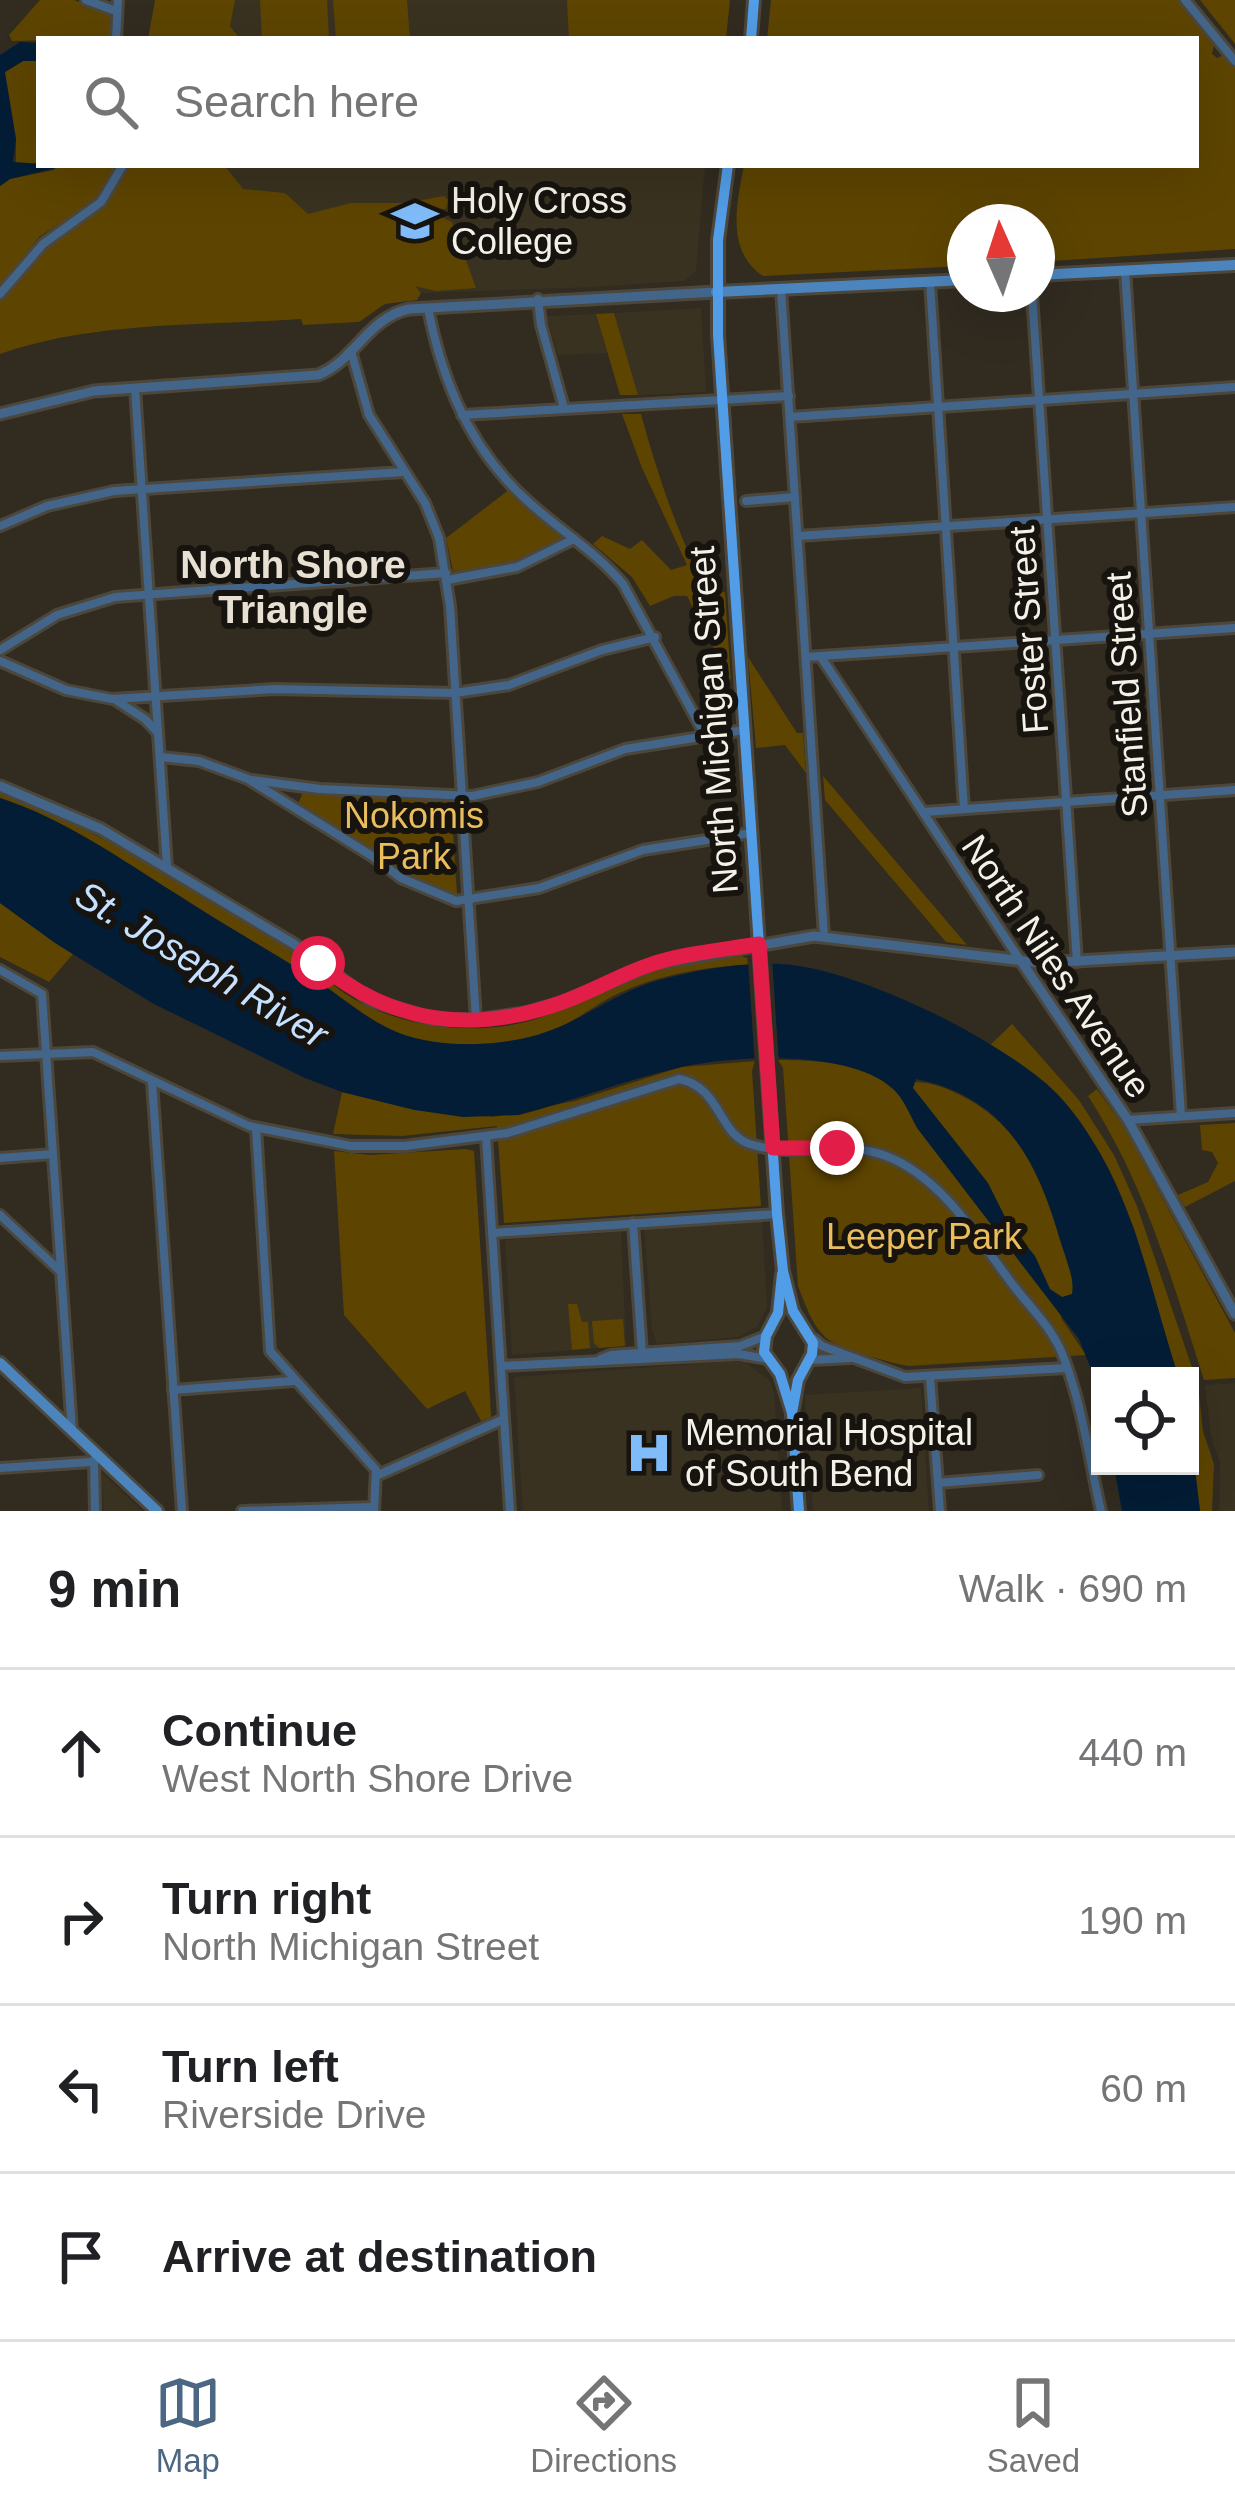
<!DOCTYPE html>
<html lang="en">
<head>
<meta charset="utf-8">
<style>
  :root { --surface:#fff; --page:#f6f6f6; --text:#202124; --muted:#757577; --line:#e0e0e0; --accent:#4c6784 }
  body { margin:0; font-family:Arial,sans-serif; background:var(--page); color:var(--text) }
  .controls { position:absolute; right:36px; bottom:36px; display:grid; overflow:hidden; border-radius:0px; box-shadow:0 12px 48px #0002 }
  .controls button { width:108px; height:108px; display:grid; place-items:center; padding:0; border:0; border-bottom:3px solid var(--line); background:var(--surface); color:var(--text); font:60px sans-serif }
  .compass { position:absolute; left:947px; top:204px; width:108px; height:108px; border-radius:50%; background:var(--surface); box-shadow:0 12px 48px #0002; rotate:357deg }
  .stop { position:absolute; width:36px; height:36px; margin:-27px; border:9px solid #e11d48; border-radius:50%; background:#fff }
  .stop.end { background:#e11d48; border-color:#fff; box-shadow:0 3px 12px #0008 }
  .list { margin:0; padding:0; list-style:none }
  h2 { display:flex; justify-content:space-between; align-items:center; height:156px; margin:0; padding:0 48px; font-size:51px }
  h2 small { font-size:39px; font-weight:400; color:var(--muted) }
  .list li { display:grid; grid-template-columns:78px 1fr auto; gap:36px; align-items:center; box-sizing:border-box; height:168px; padding:0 48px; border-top:3px solid var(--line) }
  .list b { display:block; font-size:45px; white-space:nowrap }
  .list p { margin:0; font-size:39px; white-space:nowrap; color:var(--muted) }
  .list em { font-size:39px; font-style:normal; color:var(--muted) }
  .icon { flex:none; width:66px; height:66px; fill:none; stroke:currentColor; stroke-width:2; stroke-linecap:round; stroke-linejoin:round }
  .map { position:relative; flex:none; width:1235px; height:1511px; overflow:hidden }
  .search { position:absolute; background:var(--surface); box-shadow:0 12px 48px #0002; left:36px; right:36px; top:36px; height:132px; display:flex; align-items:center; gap:30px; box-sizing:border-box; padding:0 42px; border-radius:0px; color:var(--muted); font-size:45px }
  .sheet { height:828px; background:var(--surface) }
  nav { display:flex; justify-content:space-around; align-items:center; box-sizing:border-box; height:168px; border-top:3px solid var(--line); background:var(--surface); font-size:33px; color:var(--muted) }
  nav a { display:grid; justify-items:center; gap:6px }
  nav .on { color:var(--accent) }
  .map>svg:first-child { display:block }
  .built { fill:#3a3220 }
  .green { fill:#5d4400 }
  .water { fill:#031d36; fill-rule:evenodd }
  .pier { fill:#312b20 }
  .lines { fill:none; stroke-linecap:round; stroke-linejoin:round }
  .minor-casing { stroke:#4c473c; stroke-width:14 }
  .tertiary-casing { stroke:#4c473c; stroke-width:15 }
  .secondary-casing { stroke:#4c473c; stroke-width:16 }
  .primary-casing { stroke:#4c473c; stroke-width:16 }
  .minor { stroke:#436589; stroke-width:8 }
  .tertiary { stroke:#436589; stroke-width:9 }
  .secondary { stroke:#4c85be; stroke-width:10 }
  .primary { stroke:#529de7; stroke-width:10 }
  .route { stroke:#e11d48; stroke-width:15 }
  .labels { text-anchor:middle; stroke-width:12; stroke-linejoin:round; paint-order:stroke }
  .poi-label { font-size:36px; fill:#f4f1e9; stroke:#17140f; text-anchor:start }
  .street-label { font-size:36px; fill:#f4f1e9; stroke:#17140f }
  .park-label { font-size:36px; fill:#ebbe5d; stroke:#17140f }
  .neighbourhood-label { font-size:39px; font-weight:bold; fill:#e8e0d2; stroke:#17140f }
  .water-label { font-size:39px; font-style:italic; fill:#c5e1ff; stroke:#17140f }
</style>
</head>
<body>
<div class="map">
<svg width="1235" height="1511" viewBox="0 0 1235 1511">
  <rect width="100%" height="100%" fill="#312b20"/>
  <!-- built -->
  <g class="built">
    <path d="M184,0H728L724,39H177Z"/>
    <path d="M153,165H705L696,271L684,281L592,287L421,293L412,286L75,303Z"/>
    <path d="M701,308L706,392L638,395L614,313Z"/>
    <path d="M596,314L607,353L558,355L546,316Z"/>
    <path d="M762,1220L767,1308L757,1327L739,1337L657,1344L652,1330L644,1228Z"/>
    <path d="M621,1232L626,1346L512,1355L505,1240Z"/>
    <path d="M721,1362H745L770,1381L774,1392L782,1511H523L514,1377Z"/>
    <path d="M1235,1383V1511H1219L1220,1463L1211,1436L1205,1385Z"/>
    <path d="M921,1388L929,1511H813L805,1395Z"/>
    <path d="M101,1472L142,1511H104Z"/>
  </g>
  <!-- green -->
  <g class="green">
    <path d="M40,0H74L111,15L113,39L12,41L9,35Z"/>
    <path d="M155,0H235L230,26L240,39H148Z"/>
    <path d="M260,0H327L329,39H262Z"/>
    <path d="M333,0H407L410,39H336Z"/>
    <path d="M567,0H730L726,39H569Z"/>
    <path d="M771,0H1180L1214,45L1212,54L1217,58L1223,55L1235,67V249L1037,262V222H965V266L763,276C725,251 737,202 744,165H1196V39H767Z"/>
    <path d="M1200,0H1235V44Z"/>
    <path d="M23,61H39V163L16,164V139L4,81L5,72Z"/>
    <path d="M56,165H117L95,200L39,237L0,286V186L10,179L54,170Z"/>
    <path d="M130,165H224L243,189L285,193L308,214L351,203H405L444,196L448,200L446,209L433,208L424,216V224L441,217L452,222L476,288L436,291L415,286L421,293L417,300L385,304L359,322L303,325L301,319C202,326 94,321 0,354V299L39,254L109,201Z"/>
    <path d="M614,313L638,395H620L596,314Z"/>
    <path d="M622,414H641C658,476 678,538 710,594L725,592L731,681L687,596H674L650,606L632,577L593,544L602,536L630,549L642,540L671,570L687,565L642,468Z"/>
    <path d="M510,489L568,538L501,567L453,571L446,538Z"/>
    <path d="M748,657L797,733H803L806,773L785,745L756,748Z"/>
    <path d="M823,776L967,945L946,942L825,800Z"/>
    <path d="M303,792L451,802L457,894L417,881L298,804Z"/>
    <path d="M0,793C100,830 191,888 282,944C305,959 324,980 347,995C390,1022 447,1032 497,1027C553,1022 598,988 651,972C680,963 712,961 741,956L747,958L748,965C709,966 660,975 624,991C604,999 587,1013 568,1023C536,1040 498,1044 462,1044C391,1046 362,1009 308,975C264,947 219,922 175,894C119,858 64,819 0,798Z"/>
    <path d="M0,903L73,954L49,982L0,957Z"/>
    <path d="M1012,1024L1079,1100L1114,1155L1137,1206L1198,1385L1203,1431L1214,1464L1212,1511H1200L1192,1458L1190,1376H1178L1134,1228L1100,1153L1047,1084L989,1046Z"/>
    <path d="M778,1060C814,1060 860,1062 889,1085C917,1079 934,1082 960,1095C1037,1132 1052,1213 1075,1288L1061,1318L1086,1355L909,1366C893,1364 836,1348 825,1337C811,1323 805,1304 798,1286L783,1068Z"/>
    <path d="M755,1061L752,1071L761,1206L504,1223L497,1126L402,1136L333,1134L342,1092L415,1110L493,1117L575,1101L681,1067Z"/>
    <path d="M1097,1089L1124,1127L1235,1333V1378L1204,1380C1172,1280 1145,1184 1088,1096Z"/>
    <path d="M1235,1123V1181L1185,1207L1178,1195L1208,1182L1218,1163L1212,1152L1202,1150L1200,1125Z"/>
    <path d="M465,1149L474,1151L489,1379L491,1417L481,1421L465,1391L427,1409L344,1315L334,1151L370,1155Z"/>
    <path d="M568,1304H577L582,1322H588L590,1348L572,1350Z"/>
    <path d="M623,1319L625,1346L599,1348L594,1343L592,1321Z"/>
  </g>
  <!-- water -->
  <g class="water">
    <path d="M20,42L39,43V61H23L5,72L16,139L13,162L56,165V168L10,179L0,186V55Z"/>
    <path d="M0,798C64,819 119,858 175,893C218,921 263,947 307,974C347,999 375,1031 424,1040C470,1049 524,1044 566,1024C598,1009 622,991 656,981C696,970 740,962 782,964C858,969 995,1037 1051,1088C1070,1105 1088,1132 1100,1153C1139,1221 1154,1302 1178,1376H1100V1403L1097,1384L1079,1339L917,1128C910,1115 904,1099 893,1089C851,1049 731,1055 678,1068C624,1080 573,1101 519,1115L463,1117L415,1110L342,1092L305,1078L152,1003L55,943L0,903ZM916,1079C1005,1097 1037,1160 1060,1240C1065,1257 1075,1277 1072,1294L1062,1297L1050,1289L1035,1256L1008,1223L988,1183L913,1088Z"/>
    <path d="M1190,1425L1200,1511H1122L1114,1466H1190Z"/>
  </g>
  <!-- pier -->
  <path class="pier" d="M772,959L779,1064L755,1066L748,961Z"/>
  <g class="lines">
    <!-- minor casing -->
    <g class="minor-casing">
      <g id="minor">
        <path d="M86,0L116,11"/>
        <path d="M1185,0L1235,61"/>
        <path d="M116,39L118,0"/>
        <path d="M1125,270L1181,1116"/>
        <path d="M930,282L964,809"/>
        <path d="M781,289L824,936"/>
        <path d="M0,294L43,244L101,202L123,165"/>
        <path d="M1032,294L1077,962"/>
        <path d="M538,299L541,325L564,408"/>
        <path d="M428,308C442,382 473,454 531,504C562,532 596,552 623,584L705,735"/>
        <path d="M351,351L369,415L425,503L439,538L450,606L476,1020"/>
        <path d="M135,388L167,867"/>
        <path d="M462,415L789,396"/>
        <path d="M790,417L1235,387"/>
        <path d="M746,501L795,497"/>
        <path d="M0,526L47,506L114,491L403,472"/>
        <path d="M798,536L1235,507"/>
        <path d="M447,580L517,567L574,539"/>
        <path d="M0,650L57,615L115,597L446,573"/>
        <path d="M806,657L1235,628"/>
        <path d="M821,657L1020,960"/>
        <path d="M0,661L66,690L112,699L275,689L455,693L509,685L602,650L655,637"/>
        <path d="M114,699L145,719L158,733"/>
        <path d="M161,757L199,761L248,779L372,856L401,878L456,901L539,888L643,850L751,833"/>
        <path d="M252,780L320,789L472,796L538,782L625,749L744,730"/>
        <path d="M924,812L1235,790"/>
        <path d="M0,970L42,994L72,1431"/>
        <path d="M0,1056L93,1052L249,1126L351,1146H405L508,1133L679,1079C721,1087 718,1134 750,1144C794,1159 842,1139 886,1156C943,1178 978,1239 1013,1285C1030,1307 1050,1326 1061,1351C1082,1401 1089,1459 1101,1511"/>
        <path d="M152,1082L182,1511"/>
        <path d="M1128,1120L1235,1113"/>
        <path d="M256,1128L270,1351L376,1470L374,1511"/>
        <path d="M486,1137L510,1511"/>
        <path d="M0,1158L53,1154"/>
        <path d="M0,1215L60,1271"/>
        <path d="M633,1223L642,1353"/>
        <path d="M492,1233L777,1214"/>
        <path d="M814,1339L822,1346L905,1377L1067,1368"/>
        <path d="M601,1359L611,1355L740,1346L766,1336"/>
        <path d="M811,1360L850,1358"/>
        <path d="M501,1366L739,1354L767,1359"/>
        <path d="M930,1377L940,1511"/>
        <path d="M173,1390L293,1381"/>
        <path d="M94,1460L95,1511"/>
        <path d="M0,1468L91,1462"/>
        <path d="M376,1476L504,1419"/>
        <path d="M938,1483L1038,1475"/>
        <path d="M242,1511L374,1507"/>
      </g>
    </g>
    <!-- tertiary casing -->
    <g class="tertiary-casing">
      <g id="tertiary">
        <path d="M0,414L94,391L318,375C355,361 367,318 409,309L716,292"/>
        <path d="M0,786L101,829L294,944L370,1000L433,1019L476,1020L525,1013L561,1003L653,964L814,936L1041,963L1235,952"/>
        <path d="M1021,961L1128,1120L1235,1314"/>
      </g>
    </g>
    <!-- secondary casing -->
    <g class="secondary-casing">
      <g id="secondary">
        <path d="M1037,275L1235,265"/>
        <path d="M716,292L965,280"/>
        <path d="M0,1363L157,1511"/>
      </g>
    </g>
    <!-- primary casing -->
    <g class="primary-casing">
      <g id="primary">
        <path d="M751,39L754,0"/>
        <path d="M728,165L718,240V335L777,1214L783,1271L793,1311L813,1343L812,1354L798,1380L792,1413"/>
        <path d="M782,1274L778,1313L766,1336L764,1352L780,1374L792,1413L799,1511"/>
      </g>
    </g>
    <!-- minor -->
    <use href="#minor" class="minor"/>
    <!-- tertiary -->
    <use href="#tertiary" class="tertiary"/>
    <!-- secondary -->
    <use href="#secondary" class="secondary"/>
    <!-- primary -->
    <use href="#primary" class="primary"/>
  </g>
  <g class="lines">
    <!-- route -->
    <path class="route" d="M318,963C392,1024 473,1035 563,1002C592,992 619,975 649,965C684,953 722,950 759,944L773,1148H837"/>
  </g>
  <!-- icons -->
  <defs>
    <g id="university-bare" transform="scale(3.6)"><path d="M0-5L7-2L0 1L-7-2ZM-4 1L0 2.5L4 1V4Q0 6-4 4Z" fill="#81bcfa" stroke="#17140f" stroke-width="2.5" paint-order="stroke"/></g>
    <g id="hospital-bare" transform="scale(3.6)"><path d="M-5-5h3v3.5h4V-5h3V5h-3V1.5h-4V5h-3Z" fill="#81bcfa" stroke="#17140f" stroke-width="2.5" paint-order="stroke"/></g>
  </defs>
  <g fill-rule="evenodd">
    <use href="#university-bare" x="415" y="221"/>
    <use href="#hospital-bare" x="649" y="1453"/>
  </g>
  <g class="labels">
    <!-- poi labels -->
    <g class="poi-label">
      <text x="451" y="213">Holy Cross<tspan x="451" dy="41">College</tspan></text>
      <text x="685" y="1445">Memorial Hospital<tspan x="685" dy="41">of South Bend</tspan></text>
    </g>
    <!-- street labels -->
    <g class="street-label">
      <text transform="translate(1028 630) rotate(-94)" y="13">Foster Street</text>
      <text transform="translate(1126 695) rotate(-94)" y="13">Stanfield Street</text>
      <text transform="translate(713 720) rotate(-94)" y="13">North Michigan Street</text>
      <text transform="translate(1057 966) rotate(56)" y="13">North Niles Avenue</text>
    </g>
    <!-- park labels -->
    <g class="park-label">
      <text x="414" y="828">Nokomis<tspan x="414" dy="41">Park</tspan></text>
      <text x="924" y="1249">Leeper Park</text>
    </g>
    <!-- neighbourhood labels -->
    <g class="neighbourhood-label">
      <text x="293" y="578">North Shore<tspan x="293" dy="45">Triangle</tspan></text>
    </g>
    <!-- water labels -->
    <g class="water-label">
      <text transform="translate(202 964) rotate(31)" y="14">St. Joseph River</text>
    </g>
  </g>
</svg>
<div class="controls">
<button><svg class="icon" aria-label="locate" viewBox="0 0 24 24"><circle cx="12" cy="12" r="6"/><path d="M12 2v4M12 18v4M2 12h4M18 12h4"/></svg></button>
</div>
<svg class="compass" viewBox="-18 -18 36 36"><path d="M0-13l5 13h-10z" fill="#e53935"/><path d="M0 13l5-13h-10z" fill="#757577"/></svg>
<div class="stop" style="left:318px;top:963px"></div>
<div class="stop end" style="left:837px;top:1148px"></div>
<div class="search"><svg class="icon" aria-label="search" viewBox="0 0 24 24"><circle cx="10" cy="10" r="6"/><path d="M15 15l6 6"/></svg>Search here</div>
</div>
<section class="sheet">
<h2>9 min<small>Walk · 690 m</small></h2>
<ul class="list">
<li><svg class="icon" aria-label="ahead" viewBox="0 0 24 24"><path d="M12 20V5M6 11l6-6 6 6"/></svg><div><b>Continue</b><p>West North Shore Drive</p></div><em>440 m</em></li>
<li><svg class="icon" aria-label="right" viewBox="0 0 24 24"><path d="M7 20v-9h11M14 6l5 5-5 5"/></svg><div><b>Turn right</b><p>North Michigan Street</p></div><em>190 m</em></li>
<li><svg class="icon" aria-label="left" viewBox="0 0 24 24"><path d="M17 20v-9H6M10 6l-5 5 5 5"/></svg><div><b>Turn left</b><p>Riverside Drive</p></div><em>60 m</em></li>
<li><svg class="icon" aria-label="arrive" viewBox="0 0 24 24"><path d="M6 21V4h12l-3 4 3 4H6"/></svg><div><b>Arrive at destination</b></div></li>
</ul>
</section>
<nav>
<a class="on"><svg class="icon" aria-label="map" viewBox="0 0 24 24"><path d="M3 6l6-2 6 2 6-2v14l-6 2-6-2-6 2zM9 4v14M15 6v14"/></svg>Map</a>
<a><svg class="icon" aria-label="directions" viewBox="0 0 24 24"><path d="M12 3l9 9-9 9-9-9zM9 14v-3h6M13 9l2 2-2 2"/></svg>Directions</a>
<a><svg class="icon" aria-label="saved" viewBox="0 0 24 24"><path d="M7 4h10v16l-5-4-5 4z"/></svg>Saved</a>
</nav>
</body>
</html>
